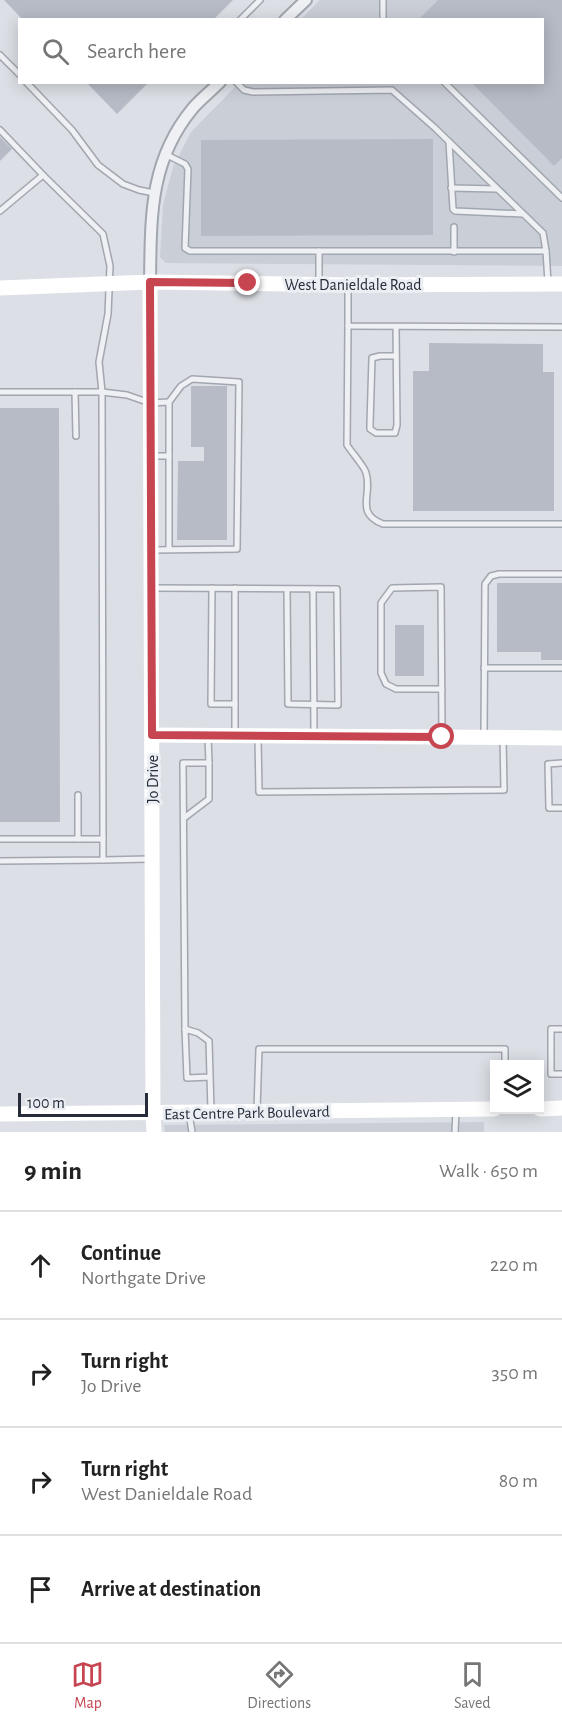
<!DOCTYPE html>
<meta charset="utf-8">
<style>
:root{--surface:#fff;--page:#f6f6f6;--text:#222;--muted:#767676;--line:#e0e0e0;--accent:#c64550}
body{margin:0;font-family:"Alegreya Sans",sans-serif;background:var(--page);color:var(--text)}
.controls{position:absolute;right:18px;bottom:18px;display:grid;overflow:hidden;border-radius:0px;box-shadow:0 3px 15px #0003}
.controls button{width:54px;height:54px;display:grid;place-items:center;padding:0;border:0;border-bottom:2px solid var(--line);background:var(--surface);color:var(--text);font:30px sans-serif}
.scale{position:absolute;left:18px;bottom:15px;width:130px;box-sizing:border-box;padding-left:6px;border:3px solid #262c3a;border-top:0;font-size:16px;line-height:21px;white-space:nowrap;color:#262c3a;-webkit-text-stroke:4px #ebeef3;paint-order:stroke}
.stop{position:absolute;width:18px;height:18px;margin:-14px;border:4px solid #c64550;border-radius:50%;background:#fff}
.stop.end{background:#c64550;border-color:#fff;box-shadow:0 2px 6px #0008}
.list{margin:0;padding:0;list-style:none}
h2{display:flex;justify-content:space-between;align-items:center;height:78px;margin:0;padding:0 24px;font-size:26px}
h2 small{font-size:20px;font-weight:400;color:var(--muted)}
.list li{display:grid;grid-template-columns:39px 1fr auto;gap:18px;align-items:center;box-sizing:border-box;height:108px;padding:0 24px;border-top:2px solid var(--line)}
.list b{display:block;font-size:22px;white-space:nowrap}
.list p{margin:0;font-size:20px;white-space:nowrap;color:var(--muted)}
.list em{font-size:20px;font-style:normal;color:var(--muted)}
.icon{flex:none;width:33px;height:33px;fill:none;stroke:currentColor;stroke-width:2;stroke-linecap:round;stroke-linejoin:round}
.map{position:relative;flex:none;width:562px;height:1132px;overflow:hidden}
.search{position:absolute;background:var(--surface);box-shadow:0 3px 15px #0003;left:18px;right:18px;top:18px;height:66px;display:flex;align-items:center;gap:15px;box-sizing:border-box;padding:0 21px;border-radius:0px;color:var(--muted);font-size:22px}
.sheet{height:510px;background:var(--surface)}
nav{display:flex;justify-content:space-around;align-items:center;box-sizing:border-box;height:84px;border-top:2px solid var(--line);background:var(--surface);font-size:16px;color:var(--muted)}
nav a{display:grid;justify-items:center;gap:3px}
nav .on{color:var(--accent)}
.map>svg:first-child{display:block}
</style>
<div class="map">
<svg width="562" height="1132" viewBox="0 0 562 1132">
<rect width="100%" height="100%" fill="#dcdfe5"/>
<g fill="#caced6">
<path d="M320,0H562V266L166,263L160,257L163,205L173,167L191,132L239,83L542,82V20L301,19Z"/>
<path d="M484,1122V1132H165L164,1125Z"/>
</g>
<g fill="#b6bbc5">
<path d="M4,0H233L213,20H23Z"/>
<path d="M438,0H562V158L554,166L471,82H543V20H418Z"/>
<path d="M86,82H149L117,114Z"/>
<path d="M0,137L12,149L0,161Z"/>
<path d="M433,139V235L201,236V140Z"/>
<path d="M429,343L543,344V372H554V511H413V371H429Z"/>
<path d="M191,386H227V540H177L178,461H204V447H191Z"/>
<path d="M0,408H59L60,822H0Z"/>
<path d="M497,583H562V660H541V652H497Z"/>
<rect x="395" y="625" width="29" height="51"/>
</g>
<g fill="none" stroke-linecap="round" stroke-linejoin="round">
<defs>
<g id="lane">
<path d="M383,0V20"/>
<path d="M240,20L260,0"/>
<path d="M0,55L20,75"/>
<path d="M26,82L72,130L98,165L123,184L139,190L154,193"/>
<path d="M444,82L562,198"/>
<path d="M0,130L43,175"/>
<path d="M449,142L453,209L455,211L523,214"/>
<path d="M167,155L185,164L188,169L185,248L190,251H546L543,233L435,128L392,90L253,92L244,90L236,82"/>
<path d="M451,188L497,189"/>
<path d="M0,211L43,175L103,234L110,266L108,314L99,362L102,392L103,839H0"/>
<path d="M454,227V252"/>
<path d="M319,251V283"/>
<path d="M546,251L548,282"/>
<path d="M348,286V326L562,327"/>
<path d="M348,326L347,445C352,453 365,467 366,473C373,494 354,513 383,524H562"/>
<path d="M396,327L397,425L395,433H376L370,429V424L372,358L380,356H396"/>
<path d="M0,392H102L127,395L150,403L169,402"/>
<path d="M75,392L76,436"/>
<path d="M152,456H169"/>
<path d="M152,550L237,549L239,382L192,379L181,386L169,402V549"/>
<path d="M152,588L337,589L338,705L288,704L287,589"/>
<path d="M212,588L211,704H235"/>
<path d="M313,589L314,734"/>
<path d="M484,668H562"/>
<path d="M442,689H396L386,684L381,673V603L392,588L441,587L442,735"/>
<path d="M235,733V588"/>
<path d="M484,735L485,584L491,576L499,574H562"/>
<path d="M208,737L209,763"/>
<path d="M258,737L259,792L504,790L503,738"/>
<path d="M562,763L548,764L549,808H562"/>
<path d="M184,818L209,799V763H183L185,1029"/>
<path d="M78,839V795"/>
<path d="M103,860L149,859"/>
<path d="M0,861L103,860V839"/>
<path d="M562,1029H551V1074H562"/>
<path d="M210,1077L187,1078L185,1029L198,1033L209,1041L211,1111"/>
<path d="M257,1110L259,1049H505V1064"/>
<path d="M189,1113L192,1132"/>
<path d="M455,1132L456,1111"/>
</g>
<g id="street">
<path d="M285,20L306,0"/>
<path d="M150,282C151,217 149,161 193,108C201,99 211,91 220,82"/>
</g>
</defs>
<use href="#lane" stroke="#a2a6ae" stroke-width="8"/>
<use href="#street" stroke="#a2a6ae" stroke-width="14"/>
<use href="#lane" stroke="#eef0f4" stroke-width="5"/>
<use href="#street" stroke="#eef0f4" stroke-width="10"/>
<g stroke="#fff" stroke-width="15">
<path d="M150,282L153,1113L154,1132"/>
<path d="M0,288L150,282L348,285L562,284"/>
<path d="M152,735L562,738"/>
<path d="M540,1109L562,1108"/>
<path d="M0,1114L494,1109"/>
</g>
</g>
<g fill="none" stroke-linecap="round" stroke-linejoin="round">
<path stroke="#c64550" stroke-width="8" d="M248,283L150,282L152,735L442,737"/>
</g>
<g text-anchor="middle" stroke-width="6" stroke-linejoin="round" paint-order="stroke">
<g font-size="16" fill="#262c3a" stroke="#ebeef3">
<text x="353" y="290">West Danieldale Road</text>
<text transform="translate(152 779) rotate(-90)" y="6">Jo Drive</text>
<text transform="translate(247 1112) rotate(-1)" y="6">East Centre Park Boulevard</text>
</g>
</g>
</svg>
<div class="controls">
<button><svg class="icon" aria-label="layers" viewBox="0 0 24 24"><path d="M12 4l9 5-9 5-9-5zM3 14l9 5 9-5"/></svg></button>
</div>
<div class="scale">100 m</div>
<div class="stop" style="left:442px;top:737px"></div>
<div class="stop end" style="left:248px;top:283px"></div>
<div class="search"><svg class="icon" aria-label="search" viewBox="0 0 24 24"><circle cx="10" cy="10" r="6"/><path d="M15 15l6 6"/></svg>Search here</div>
</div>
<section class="sheet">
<h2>9 min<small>Walk · 650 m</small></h2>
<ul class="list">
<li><svg class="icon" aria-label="ahead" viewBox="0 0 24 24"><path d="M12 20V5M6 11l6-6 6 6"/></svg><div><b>Continue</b><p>Northgate Drive</p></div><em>220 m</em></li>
<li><svg class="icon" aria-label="right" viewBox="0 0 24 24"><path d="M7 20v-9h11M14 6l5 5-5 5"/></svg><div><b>Turn right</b><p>Jo Drive</p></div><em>350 m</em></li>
<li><svg class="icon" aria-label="right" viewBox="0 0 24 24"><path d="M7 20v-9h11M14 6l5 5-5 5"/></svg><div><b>Turn right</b><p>West Danieldale Road</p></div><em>80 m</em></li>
<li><svg class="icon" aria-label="arrive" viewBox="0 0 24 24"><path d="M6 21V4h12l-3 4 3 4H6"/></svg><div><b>Arrive at destination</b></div></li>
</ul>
</section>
<nav>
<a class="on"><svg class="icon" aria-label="map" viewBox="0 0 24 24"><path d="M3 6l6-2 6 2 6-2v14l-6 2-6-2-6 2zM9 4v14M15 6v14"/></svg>Map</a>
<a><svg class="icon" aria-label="directions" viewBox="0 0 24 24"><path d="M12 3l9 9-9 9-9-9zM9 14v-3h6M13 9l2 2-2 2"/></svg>Directions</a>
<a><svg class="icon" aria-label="saved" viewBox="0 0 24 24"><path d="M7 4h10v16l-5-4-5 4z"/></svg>Saved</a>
</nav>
